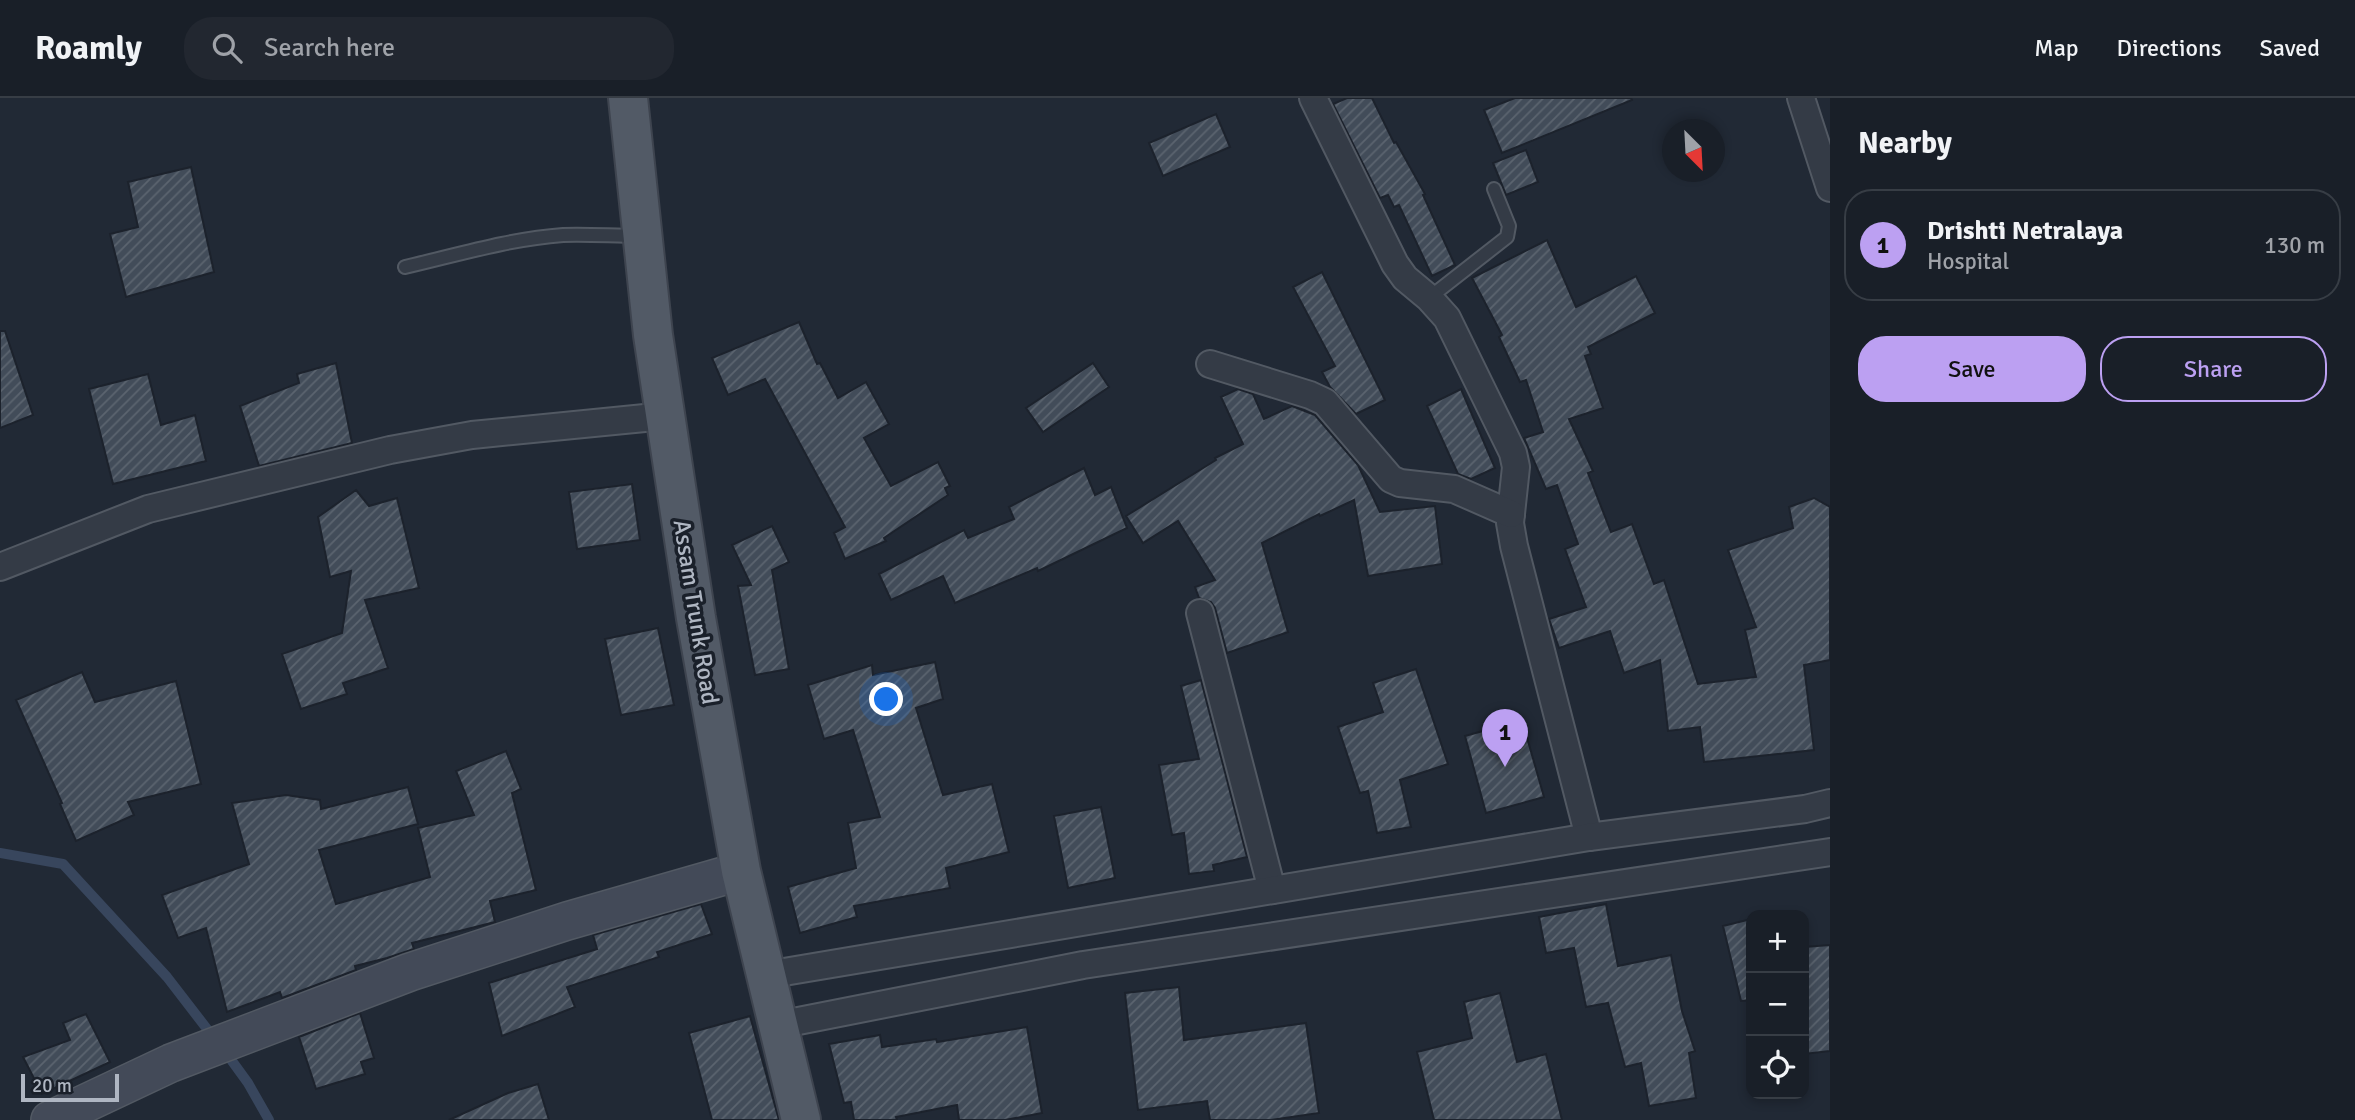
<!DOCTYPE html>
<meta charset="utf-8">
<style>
:root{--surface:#191f28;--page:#222730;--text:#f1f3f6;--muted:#9fa2a8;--line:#373d45;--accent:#bca0f2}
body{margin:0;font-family:Signika,sans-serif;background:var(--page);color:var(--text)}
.controls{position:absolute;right:21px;bottom:21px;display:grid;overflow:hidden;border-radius:14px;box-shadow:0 4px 10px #0003}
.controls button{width:63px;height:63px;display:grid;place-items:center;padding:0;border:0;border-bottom:2px solid var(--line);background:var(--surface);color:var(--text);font:35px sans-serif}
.compass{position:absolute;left:1662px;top:21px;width:63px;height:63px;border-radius:50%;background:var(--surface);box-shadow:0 4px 10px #0003;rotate:156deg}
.scale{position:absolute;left:21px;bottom:18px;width:98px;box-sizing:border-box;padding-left:7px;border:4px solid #afb6c2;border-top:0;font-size:19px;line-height:24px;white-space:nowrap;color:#afb6c2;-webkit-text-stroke:5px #1a202a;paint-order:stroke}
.you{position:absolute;left:887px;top:602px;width:24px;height:24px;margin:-18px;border:5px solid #fff;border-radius:50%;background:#1a73e8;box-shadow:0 0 0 10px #1a73e833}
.badge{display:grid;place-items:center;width:46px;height:46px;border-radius:50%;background:var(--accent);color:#111;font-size:23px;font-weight:700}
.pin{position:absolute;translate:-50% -58px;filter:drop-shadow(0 2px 4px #0008)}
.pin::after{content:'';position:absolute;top:37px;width:24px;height:21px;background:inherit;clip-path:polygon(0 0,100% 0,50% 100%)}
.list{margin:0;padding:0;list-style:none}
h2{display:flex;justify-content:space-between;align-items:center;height:91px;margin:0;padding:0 28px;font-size:30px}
h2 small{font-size:23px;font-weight:400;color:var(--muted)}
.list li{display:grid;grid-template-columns:46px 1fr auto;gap:21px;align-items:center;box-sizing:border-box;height:112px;margin:0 14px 14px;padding:0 14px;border:2px solid var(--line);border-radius:28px}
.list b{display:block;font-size:26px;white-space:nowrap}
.list p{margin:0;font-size:23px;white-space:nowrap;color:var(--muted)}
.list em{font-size:23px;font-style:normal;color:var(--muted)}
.actions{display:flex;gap:14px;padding:21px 28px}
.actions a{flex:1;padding:16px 0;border:2px solid var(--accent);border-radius:28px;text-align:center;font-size:24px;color:var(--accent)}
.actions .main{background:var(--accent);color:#111}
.icon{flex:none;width:38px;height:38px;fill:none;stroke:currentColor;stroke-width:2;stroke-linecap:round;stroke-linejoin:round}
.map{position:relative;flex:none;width:1830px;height:1022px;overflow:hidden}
header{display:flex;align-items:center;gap:42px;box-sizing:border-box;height:98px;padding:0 35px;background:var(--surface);border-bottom:2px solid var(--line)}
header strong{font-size:33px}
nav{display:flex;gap:38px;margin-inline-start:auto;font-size:24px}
.search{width:490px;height:63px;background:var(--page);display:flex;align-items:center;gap:18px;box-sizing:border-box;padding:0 24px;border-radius:28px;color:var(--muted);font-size:26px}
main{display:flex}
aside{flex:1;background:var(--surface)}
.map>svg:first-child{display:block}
</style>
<header>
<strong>Roamly</strong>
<div class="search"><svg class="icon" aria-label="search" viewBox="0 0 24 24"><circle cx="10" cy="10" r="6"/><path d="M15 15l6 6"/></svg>Search here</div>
<nav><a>Map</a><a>Directions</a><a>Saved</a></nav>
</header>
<main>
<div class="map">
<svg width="1830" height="1022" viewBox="0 0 1830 1022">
<defs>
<pattern id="building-hatch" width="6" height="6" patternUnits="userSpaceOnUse" patternTransform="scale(1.75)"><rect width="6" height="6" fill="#424c59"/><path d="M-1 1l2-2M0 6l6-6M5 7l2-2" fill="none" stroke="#5b646f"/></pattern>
</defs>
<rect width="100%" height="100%" fill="#212935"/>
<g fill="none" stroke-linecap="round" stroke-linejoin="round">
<g stroke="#38465d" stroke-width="10">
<path d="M0,755L63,766L167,879L214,940"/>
<path d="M224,952L248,985L269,1022"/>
</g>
</g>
<g fill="url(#building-hatch)" stroke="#1c222c" stroke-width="2">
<path d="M1347,0H1372L1394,45L1396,44L1425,96L1423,97L1455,167L1432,178L1399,107L1394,109L1388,97L1380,100L1333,6Z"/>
<path d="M1515,0H1631L1632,2L1502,55L1484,12Z"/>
<path d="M1216,16L1230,49L1163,78L1149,45Z"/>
<path d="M1526,52L1538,84L1506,97L1493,65Z"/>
<path d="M191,69L214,174L126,199L110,136L138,129L128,84Z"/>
<path d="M1547,142L1576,209L1636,178L1655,215L1588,249L1591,256L1585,258L1603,310L1569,321L1593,373L1588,375L1611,434L1632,426L1654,486L1664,482L1698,586L1756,579L1745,532L1756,529L1728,452L1793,430L1789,409L1814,400L1830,409V562L1804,567L1814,652L1704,664L1700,629L1668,633L1660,562L1624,575L1610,533L1559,550L1549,521L1586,509L1565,451L1578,446L1557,387L1546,391L1524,340L1543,334L1526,282L1520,284L1499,239L1502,237L1472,180Z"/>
<path d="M1322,174L1385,302L1356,316L1330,289L1322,274L1335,268L1293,189Z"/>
<path d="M799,224L817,266L820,265L838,300L866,284L889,326L864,340L891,388L938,364L950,388L945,390L948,397L884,440L886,443L845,461L834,435L845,429L765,281L728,297L712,260Z"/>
<path d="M0,233H5L33,317L0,330Z"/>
<path d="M336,265L352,345L259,368L240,308L299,285L297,276Z"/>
<path d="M1093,265L1109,289L1043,334L1026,310Z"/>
<path d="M148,276L161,327L195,317L206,363L113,386L89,291Z"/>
<path d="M1238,291L1253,296L1264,321L1292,308L1315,317L1358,367L1380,414L1435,408L1442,466L1368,478L1354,402L1320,418L1319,416L1262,445L1288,534L1227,555L1215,510L1211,504L1199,500L1195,489L1215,482L1178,423L1143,445L1126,418L1216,362L1215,360L1243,346L1221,299Z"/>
<path d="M1461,291L1495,370L1471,381L1458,376L1427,308Z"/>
<path d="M1084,370L1095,397L1111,389L1127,430L1038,473L1037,470L955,505L943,478L891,502L879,476L964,432L968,440L1014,421L1009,409Z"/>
<path d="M632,386L640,442L577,451L569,394Z"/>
<path d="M356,392L369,408L397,400L419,490L365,502L388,570L343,585L347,596L301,611L282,556L342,535L351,473L330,479L318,419Z"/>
<path d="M772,428L789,464L772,472L789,571L755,577L738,488L751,487L732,447Z"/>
<path d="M658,530L674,607L621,617L605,541Z"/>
<path d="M935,564L943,601L916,610L943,697L992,686L1009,754L946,770L950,790L854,808L857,819L800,835L788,789L856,770L848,725L880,719L853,632L824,641L808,587L872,567L873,577Z"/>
<path d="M1416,571L1448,666L1400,682L1411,729L1377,735L1368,693L1360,695L1338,629L1383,614L1373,585Z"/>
<path d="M82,574L95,604L176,583L201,686L128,704L134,717L76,743L60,706L62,705L16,602Z"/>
<path d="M1201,582L1247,759L1213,767L1214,773L1189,776L1184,735L1172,737L1159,667L1199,661L1181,588Z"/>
<path d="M1522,622L1544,699L1486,715L1465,638Z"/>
<path d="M506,653L521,691L512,695L536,792L490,803L495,824L412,845L414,851L387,860L355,868L356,872L282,900L280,894L227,914L206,830L178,840L162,797L249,766L232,705L286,697L320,702L321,711L408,689L418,726L319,752L336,806L430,779L418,730L474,717L456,673Z"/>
<path d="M1101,709L1115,780L1068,790L1054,718Z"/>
<path d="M701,806L712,836L657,854L659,859L567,889L575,909L502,938L489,885L597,851L593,837Z"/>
<path d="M1606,806L1618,868L1671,857L1682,913L1695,953L1689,955L1696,1000L1649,1008L1641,965L1625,969L1608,905L1586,909L1574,850L1546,855L1539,819Z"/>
<path d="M1751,821V902L1741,903L1723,828Z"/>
<path d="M1830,847V953L1804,956V849Z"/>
<path d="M1179,889L1184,942L1306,925L1319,1015L1271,1022H1210L1207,1003L1138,1012L1125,895Z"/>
<path d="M1500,895L1517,964L1546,956L1562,1022H1434L1417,954L1472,940L1464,904Z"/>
<path d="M360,915L374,960L361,964L365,976L316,991L299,939Z"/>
<path d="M86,916L110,964L42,996L23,959L70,942L63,925Z"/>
<path d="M750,918L779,1022H712L689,935Z"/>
<path d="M1027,929L1042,1015L1005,1022H959L957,1007L896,1019L897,1022H854L851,1004L844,1005L829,946L880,937L882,949L936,941L937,944Z"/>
<path d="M538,986L549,1022H449L508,995Z"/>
</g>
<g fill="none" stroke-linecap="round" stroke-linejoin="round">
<defs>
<g id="lane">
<path d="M405,169C457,157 509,141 563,137C588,136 613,138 638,138"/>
<path d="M1429,200L1507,139L1509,128L1494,91"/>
</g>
<g id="street">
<path d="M1313,0L1395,166L1405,180L1429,200L1447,220L1513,355L1516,369L1510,425L1514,448L1589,739"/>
<path d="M1801,0L1830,90"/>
<path d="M1210,266L1310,297L1325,304L1391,381L1400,385L1454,391L1511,416"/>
<path d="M0,469L148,411L390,352L472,337L665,318"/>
<path d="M1200,515L1272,792"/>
<path d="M766,877L1589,739L1805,711L1830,705"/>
<path d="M778,927L1083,867L1830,754"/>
</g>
<path id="secondary" d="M50,1022L171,965L410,874L567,823L741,773"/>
<path id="primary" d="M628,0L653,237L696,520L741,773L801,1022"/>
</defs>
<use href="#lane" stroke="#525963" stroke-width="16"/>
<use href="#street" stroke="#525963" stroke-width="30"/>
<use href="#secondary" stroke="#525963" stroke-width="40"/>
<use href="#primary" stroke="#3e444f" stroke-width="42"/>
<use href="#lane" stroke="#343b46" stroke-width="12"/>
<use href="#street" stroke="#343b46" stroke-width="26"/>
<use href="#secondary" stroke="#434a58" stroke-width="37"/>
<use href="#primary" stroke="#525a66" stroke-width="38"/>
</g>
<g text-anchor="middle" stroke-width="7" stroke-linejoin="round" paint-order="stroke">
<g font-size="24" fill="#afb6c2" stroke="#1a202a">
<text transform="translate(696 514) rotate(81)" y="8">Assam Trunk Road</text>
</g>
</g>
</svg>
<div class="controls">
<button>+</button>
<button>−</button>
<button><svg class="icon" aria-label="locate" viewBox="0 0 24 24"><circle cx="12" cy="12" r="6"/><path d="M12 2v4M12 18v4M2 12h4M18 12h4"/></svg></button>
</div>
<svg class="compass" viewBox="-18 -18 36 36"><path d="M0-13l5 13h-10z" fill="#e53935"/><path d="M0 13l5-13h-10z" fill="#9fa2a8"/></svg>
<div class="scale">20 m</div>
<div class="you"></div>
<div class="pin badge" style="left:1505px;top:669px">1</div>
</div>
<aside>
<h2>Nearby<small></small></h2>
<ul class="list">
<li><span class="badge">1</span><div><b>Drishti Netralaya</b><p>Hospital</p></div><em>130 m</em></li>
</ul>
<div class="actions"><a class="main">Save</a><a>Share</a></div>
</aside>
</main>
